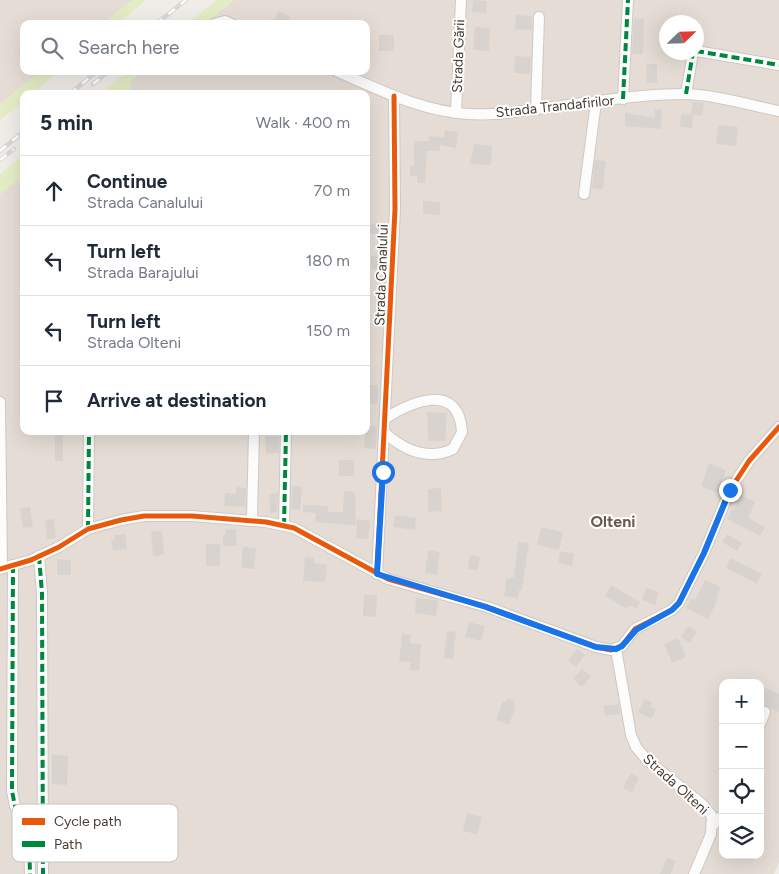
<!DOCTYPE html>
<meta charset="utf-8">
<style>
:root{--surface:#fff;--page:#f6f6f7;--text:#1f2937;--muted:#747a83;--line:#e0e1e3}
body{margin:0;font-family:Figtree,sans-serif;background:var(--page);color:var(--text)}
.controls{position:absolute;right:15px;bottom:15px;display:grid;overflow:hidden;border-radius:10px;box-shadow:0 5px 20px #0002}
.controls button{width:45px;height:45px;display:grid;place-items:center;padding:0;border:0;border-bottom:1px solid var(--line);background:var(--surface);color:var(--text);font:25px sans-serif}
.compass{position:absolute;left:659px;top:15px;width:45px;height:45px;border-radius:50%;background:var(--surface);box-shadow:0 5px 20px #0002;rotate:67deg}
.stop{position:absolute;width:15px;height:15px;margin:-11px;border:4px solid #1a73e8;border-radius:50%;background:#fff}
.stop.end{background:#1a73e8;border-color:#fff;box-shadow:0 1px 5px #0008}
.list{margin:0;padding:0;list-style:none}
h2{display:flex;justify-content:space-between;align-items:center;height:65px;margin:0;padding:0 20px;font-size:21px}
h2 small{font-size:16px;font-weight:400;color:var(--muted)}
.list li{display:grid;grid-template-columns:32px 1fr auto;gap:15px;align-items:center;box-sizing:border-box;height:70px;padding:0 20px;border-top:1px solid var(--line)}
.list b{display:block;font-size:19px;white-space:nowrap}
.list p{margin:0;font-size:16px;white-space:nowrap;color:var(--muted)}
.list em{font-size:16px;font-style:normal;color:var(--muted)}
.icon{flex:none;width:28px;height:28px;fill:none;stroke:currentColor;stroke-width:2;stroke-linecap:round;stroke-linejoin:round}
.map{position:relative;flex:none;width:779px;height:874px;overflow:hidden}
.search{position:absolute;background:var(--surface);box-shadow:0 5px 20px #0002;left:20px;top:20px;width:350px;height:55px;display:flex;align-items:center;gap:12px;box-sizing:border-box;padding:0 18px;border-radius:10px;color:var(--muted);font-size:19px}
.panel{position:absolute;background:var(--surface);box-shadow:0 5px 20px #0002;left:20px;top:90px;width:350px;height:345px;border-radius:10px}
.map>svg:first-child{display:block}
</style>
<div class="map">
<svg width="779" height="874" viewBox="0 0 779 874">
<rect width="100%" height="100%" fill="#f0ece8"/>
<g fill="#e5ddd5" fill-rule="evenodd">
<path d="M0,0H133L102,24H24V71H41L0,104Z"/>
<path d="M234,0H779V862L774,874H0V184L24,165V431H366V94H114L143,71H366V24H204ZM666,22H696V52H666ZM723,683H760V855H723Z"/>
</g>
<g fill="#e3edc5">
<path d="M133,0H146L117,24H102Z"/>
<path d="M217,0H234L204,24H187Z"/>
<path d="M41,71H59L32,94H24V101L0,120V104Z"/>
<path d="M128,71H143L131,81L129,94H100Z"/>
<path d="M24,155V176L0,194V174Z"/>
</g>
<g fill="#d8d3cf">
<path d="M473,0L487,1L486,13L472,12Z"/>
<path d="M278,11L290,17L287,24H273Z"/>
<path d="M516,15L532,16V30L515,29Z"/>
<path d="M634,18L644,19L643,54H632Z"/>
<path d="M475,27L490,28L489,51L473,50Z"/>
<rect x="379" y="35" width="15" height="16"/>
<path d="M515,56L531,57L530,74L514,73Z"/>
<path d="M646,64H657V83H647Z"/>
<path d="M693,102L704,103L702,116L691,114Z"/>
<path d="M655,109L662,110L661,129L625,126V113L655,118Z"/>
<path d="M681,114L693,115L692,128L680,127Z"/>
<path d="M718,125L738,127L736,146L716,144Z"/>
<path d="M445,130L458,132L456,148L440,145V151H427L425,183H417V176H410V166H414V141H429V136L444,137Z"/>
<path d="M474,144L492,146L491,165L470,164Z"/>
<path d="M595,160L606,161L603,189L592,188Z"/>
<path d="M423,201L440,202V215L423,214Z"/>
<path d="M367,224L387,225V234L367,233Z"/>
<path d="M371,256L386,257L385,269H371Z"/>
<path d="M366,385H378V404H370V401H366Z"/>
<path d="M427,412L447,413L445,441H428Z"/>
<path d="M366,426H377L376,449L364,448Z"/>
<rect x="55" y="432" width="8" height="29"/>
<path d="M265,436H279V453L266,454Z"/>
<rect x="339" y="460" width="15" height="16"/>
<path d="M709,463L726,470L718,493L701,486Z"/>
<path d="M292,486L302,487L300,510L291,509Z"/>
<path d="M236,487L246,488L245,507L224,506L225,493L236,494Z"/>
<path d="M441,488L442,511L428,512V489Z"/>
<path d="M344,491L355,492L356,525L315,522L316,513L303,512V505H316L328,506V512H343Z"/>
<path d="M278,493L277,512L270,513L269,494Z"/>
<path d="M741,495L755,502L748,518L765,527L760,536L727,519L732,509L734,510Z"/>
<path d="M30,507L33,527L23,528L20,508Z"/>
<path d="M395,515L416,518L415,530L393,527Z"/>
<path d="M54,519L56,538L47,539L45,520Z"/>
<path d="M357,519L370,521L368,539L356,538Z"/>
<path d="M541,527L563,532L559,550L537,545Z"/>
<path d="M236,529L237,546H223V535H226L225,530Z"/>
<path d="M162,531L164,555L153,556L151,532Z"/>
<path d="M125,534L127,549L113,551L111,541L115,540L114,535Z"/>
<path d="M727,534L742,543L737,551L722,542Z"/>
<path d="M518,542L529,543L522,590H519L518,598L504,596L506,579L514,577Z"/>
<rect x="206" y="544" width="14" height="22"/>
<path d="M243,547L256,548L254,569L241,568Z"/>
<path d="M428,550L440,552L437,575L425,573Z"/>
<path d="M560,551L574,554L572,566L558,563Z"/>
<path d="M470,555L480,557L478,570L468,569Z"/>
<path d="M305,557L314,558V563L327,565L325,582L303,581Z"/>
<path d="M730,558L762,574L757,584L726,568Z"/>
<path d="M57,559L71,560V575H57Z"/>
<path d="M705,580L721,587L716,598L718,599L708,619L686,608L691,598L695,600Z"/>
<path d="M611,585L640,602L636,609L630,605L625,608L605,596Z"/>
<path d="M646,588L659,592L655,605L642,600Z"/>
<path d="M364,595H377L376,617L363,616Z"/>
<path d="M416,598L438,600L436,616L415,613Z"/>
<path d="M469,622L485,626L481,641L465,637Z"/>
<path d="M688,626L697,632L690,643L681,637Z"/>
<path d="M447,631L456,632L453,659L444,658Z"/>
<path d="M402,634L411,635L410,643L421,644L419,671L410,670L411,662L399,661Z"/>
<path d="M678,638L686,657L672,663L664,644Z"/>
<path d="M577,649L585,655L576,667L568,661Z"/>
<path d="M582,669L591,676L582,687L573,679Z"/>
<path d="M760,685L779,694V712L764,705L766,701L760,699Z"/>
<path d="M508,698L515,701L513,705H516L509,725L496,720L503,701L506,702Z"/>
<path d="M645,699L652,703L650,707L656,710L651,719L638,712Z"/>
<path d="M619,704L620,714L605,716L603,706Z"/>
<path d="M52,755L68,756L67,785L52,784Z"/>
<path d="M631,773L639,778L632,792L623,788Z"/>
<path d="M467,813L482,817L477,834L463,831Z"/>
<path d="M667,858L676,861L671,874H660Z"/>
</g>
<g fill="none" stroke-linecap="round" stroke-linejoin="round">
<defs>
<g id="minor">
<path d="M214,24L225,21L232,24"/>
<path d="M696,51L779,65"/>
<path d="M336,71C378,89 423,112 469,114C494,116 520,111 545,108C592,102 639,94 685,94C716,95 749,105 779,111"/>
<path d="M686,94L693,52"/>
<path d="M623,99L628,0"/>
<path d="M536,109L539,17"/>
<path d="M456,113L461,0"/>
<path d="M584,194L596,102"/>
<path d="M0,402L2,568"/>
<path d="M385,433C404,450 428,461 453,449L462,432C459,382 413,401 386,418"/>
<path d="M252,520L254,431"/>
<path d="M284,526L286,431"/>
<path d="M88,529L89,431"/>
<path d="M39,556L42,593L43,874"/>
<path d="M13,565L12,791L15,806L29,837L30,874"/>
<path d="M0,569L31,560L59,547L88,529L121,520L144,516H192L266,522L294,528L388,579L487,607L596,647L611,650L622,646L635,629L672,610L679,603L704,553L730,490L749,461L779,427"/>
<path d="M377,574L395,209L394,96"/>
<path d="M616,649L631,735L636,747L647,760L702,804L712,816L711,834L694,874"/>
<path d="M760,724L765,712"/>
<path d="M713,825L723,815"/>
</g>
</defs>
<use href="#minor" stroke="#cdc8c4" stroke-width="12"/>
<use href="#minor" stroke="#fdfcfc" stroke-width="10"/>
<defs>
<g id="rail">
<path d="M156,24L186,0"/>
<path d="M93,84L109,71"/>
<path d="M70,94L97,71"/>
<path d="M0,151L24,131"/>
<path d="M0,160L14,149"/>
</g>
</defs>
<use href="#rail" stroke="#d9d8d8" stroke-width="4.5"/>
<use href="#rail" stroke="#fff" stroke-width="2.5" stroke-dasharray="8" stroke-linecap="butt"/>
<g stroke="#00873e" stroke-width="4" stroke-dasharray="8 4" stroke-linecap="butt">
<path d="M696,51L779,65"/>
<path d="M686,94L693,52"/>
<path d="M623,99L628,0"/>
<path d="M284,526L286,431"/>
<path d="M88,529L89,431"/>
<path d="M39,556L42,593L43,874"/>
<path d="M13,565L12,791L15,806L29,837L30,874"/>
</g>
<defs>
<g id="cycleway">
<path d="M0,569L31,560L59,547L88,529L121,520L144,516H192L266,522L294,528L388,579L487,607L596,647L611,650L622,646L635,629L672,610L679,603L704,553L730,490L749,461L779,427"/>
<path d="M377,574L395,209L394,96"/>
</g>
</defs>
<use href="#cycleway" stroke="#fff" stroke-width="8"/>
<use href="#cycleway" stroke="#e8590c" stroke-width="5"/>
</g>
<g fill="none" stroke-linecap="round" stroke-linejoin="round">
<path stroke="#1a73e8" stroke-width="6" d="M383,472L377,574L486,607L596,647L616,649L622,646L636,630L672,610L679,603L704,553L730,490"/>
</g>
<g text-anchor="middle" stroke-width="4" stroke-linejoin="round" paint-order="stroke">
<g font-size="14" fill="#473c33" stroke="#fff">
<text transform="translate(458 56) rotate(-88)" y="5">Strada Gării</text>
<text transform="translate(555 106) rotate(-6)" y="5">Strada Trandafirilor</text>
<text transform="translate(381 275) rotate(-88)" y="5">Strada Canalului</text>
<text transform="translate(676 784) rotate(42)" y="5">Strada Olteni</text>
</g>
<g font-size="16" font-weight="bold" fill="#6b5849" stroke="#fff">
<text x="613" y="527">Olteni</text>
</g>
</g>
<rect x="12" y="804" width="166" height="58" rx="8" fill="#fff" stroke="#c8c4c2" stroke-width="1"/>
<rect x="22" y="818" width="23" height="7" fill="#e8590c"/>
<rect x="22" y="841" width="23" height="6" fill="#00873e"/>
<g font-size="14" fill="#473c33">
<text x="54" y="826">Cycle path</text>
<text x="54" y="849">Path</text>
</g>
</svg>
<div class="controls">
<button>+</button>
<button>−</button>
<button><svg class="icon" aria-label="locate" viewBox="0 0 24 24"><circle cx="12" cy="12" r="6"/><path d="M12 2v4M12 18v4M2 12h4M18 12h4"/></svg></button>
<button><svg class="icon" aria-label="layers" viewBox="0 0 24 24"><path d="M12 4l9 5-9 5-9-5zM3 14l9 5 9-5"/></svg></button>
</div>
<svg class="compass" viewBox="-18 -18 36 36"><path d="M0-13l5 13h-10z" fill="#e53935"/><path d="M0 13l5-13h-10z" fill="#747a83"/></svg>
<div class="stop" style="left:383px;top:472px"></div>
<div class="stop end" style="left:730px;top:490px"></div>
<div class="search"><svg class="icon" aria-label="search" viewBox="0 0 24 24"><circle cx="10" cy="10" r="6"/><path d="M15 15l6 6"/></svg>Search here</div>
<section class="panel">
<h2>5 min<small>Walk · 400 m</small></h2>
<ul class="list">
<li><svg class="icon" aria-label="ahead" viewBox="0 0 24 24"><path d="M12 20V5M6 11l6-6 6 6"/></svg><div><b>Continue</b><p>Strada Canalului</p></div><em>70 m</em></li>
<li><svg class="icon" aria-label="left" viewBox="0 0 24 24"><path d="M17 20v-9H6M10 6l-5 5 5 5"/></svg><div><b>Turn left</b><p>Strada Barajului</p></div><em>180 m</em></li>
<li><svg class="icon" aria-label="left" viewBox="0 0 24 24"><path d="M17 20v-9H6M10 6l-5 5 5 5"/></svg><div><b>Turn left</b><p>Strada Olteni</p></div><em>150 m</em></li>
<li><svg class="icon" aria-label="arrive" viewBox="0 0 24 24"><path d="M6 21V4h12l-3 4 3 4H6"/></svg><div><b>Arrive at destination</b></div></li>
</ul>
</section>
</div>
